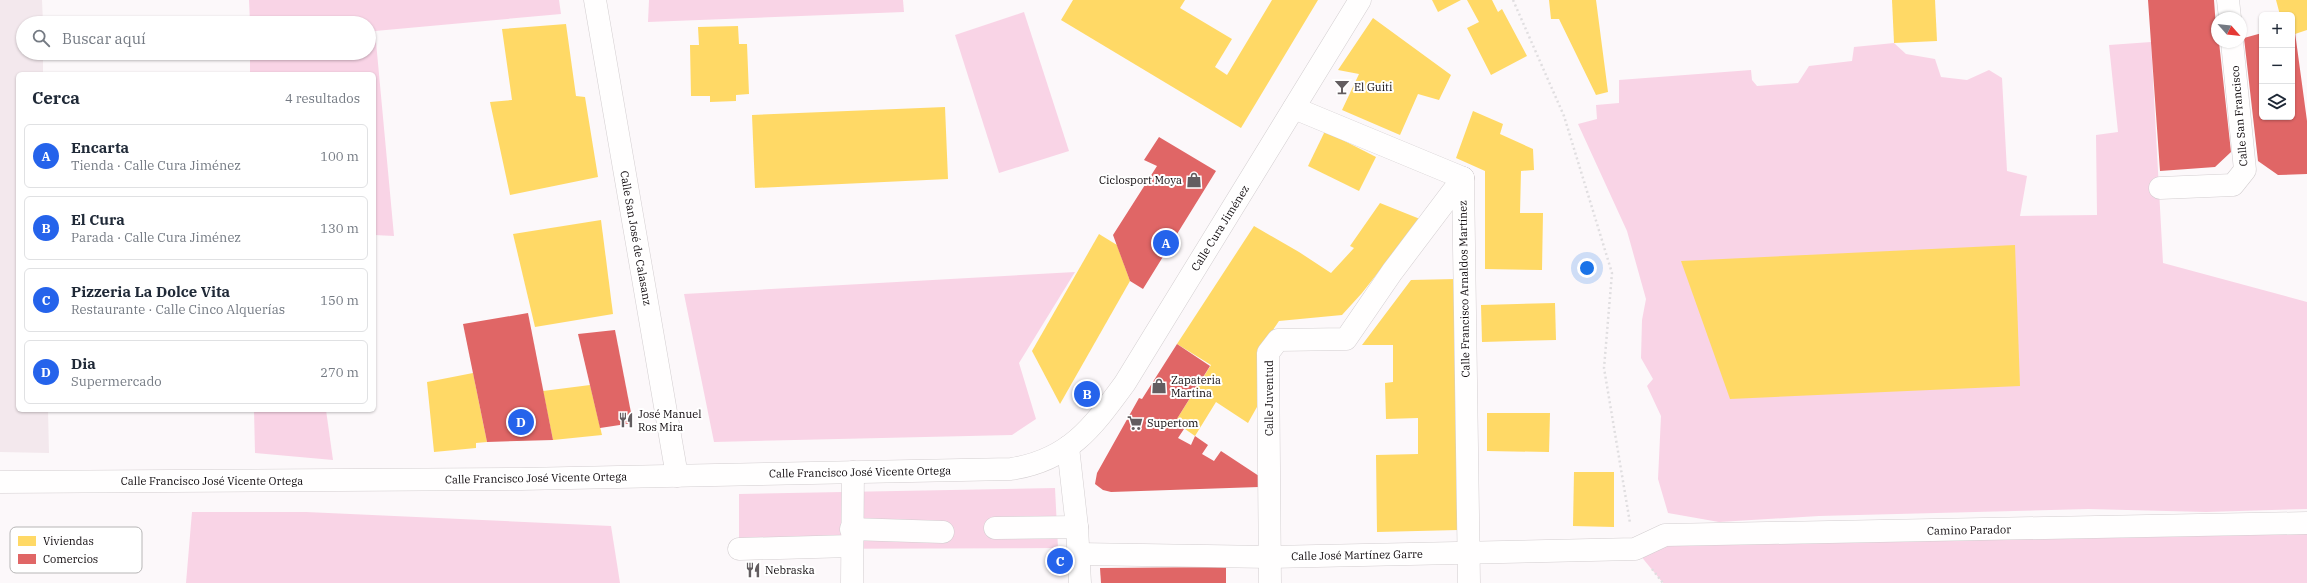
<!DOCTYPE html>
<html lang="es">
<meta charset="utf-8">
<style>
:root{--surface:#fff;--page:#f6f6f7;--text:#1f2937;--muted:#747a83;--line:#e0e1e3;--accent:#2563eb}
body{margin:0;font-family:"IBM Plex Serif",serif;background:var(--page);color:var(--text)}
.controls{position:absolute;right:12px;top:12px;display:grid;overflow:hidden;border-radius:6px;box-shadow:0 1px 3px #0004}
.controls button{width:36px;height:36px;display:grid;place-items:center;padding:0;border:0;border-bottom:1px solid var(--line);background:var(--surface);color:var(--text);font:20px sans-serif}
.compass{position:absolute;left:2211px;top:12px;width:36px;height:36px;border-radius:50%;background:var(--surface);box-shadow:0 1px 3px #0004;rotate:117deg}
.you{position:absolute;left:1587px;top:268px;width:14px;height:14px;margin:-10px;border:3px solid #fff;border-radius:50%;background:#1a73e8;box-shadow:0 0 0 6px #1a73e833}
.badge{display:grid;place-items:center;width:26px;height:26px;border-radius:50%;background:var(--accent);color:#fff;font-size:13px;font-weight:700}
.pin{position:absolute;translate:-50% -50%;border:2px solid #fff;box-shadow:0 1px 4px #0006}
.list{margin:0;padding:0;list-style:none}
h2{display:flex;justify-content:space-between;align-items:center;height:52px;margin:0;padding:0 16px;font-size:17px}
h2 small{font-size:13px;font-weight:400;color:var(--muted)}
.list li{display:grid;grid-template-columns:26px 1fr auto;gap:12px;align-items:center;box-sizing:border-box;height:64px;margin:0 8px 8px;padding:0 8px;border:1px solid var(--line);border-radius:6px}
.list b{display:block;font-size:15px;white-space:nowrap}
.list p{margin:0;font-size:13px;white-space:nowrap;color:var(--muted)}
.list em{font-size:13px;font-style:normal;color:var(--muted)}
.icon{flex:none;width:22px;height:22px;fill:none;stroke:currentColor;stroke-width:2;stroke-linecap:round;stroke-linejoin:round}
.map{position:relative;flex:none;width:2307px;height:583px;overflow:hidden}
.search{position:absolute;background:var(--surface);box-shadow:0 1px 3px #0004;left:16px;top:16px;width:360px;height:44px;display:flex;align-items:center;gap:10px;box-sizing:border-box;padding:0 14px;border-radius:22px;color:var(--muted);font-size:15px}
.panel{position:absolute;background:var(--surface);box-shadow:0 1px 3px #0004;left:16px;top:72px;width:360px;height:340px;border-radius:6px}
.map>svg:first-child{display:block}
</style>
<div class="map">
<svg width="2307" height="583" viewBox="0 0 2307 583">
<rect width="100%" height="100%" fill="#fcf8fa"/>
<path fill="#f3e8ed" d="M0,0H42L43,23H23V53H43V74H18V410H48L49,453L0,452Z"/>
<g fill="#f9d4e6">
<path d="M249,0H559L561,14L375,31L394,236L374,235V74H250V53H369V23H250Z"/>
<path d="M649,0H903L904,12L648,22Z"/>
<path d="M1024,12L1069,151L999,173L955,35Z"/>
<path d="M2151,42L2163,263L2307,302V509L2206,512L2088,509L1819,516L1719,522L1668,513L1658,479L1661,416L1647,386L1653,379L1641,358L1642,320L1646,299L1627,231L1578,124L1597,119L1596,105L1619,103V80L1751,70L1752,80L1757,86L1798,83L1809,66L1852,61L1854,47L1894,43L1906,54L1935,59L1941,77L1967,80L1989,70L2002,78L2007,171L2027,176L2020,216L2097,215L2096,135L2118,132L2109,45Z"/>
<path d="M1075,272L1019,363L1036,419L1012,435L714,442L684,294Z"/>
<path d="M254,410H326L333,460L255,453Z"/>
<path d="M1055,488L1058,548L739,549V494Z"/>
<path d="M192,512H306L611,526L620,583H186Z"/>
<path d="M2307,523V583H1663L1635,549L1665,535Z"/>
</g>
<g fill="#ffd966">
<path d="M1073,0H1185L1180,8L1232,39L1215,67L1227,75L1272,0H1318L1241,128L1061,20Z"/>
<path d="M1432,0H1461L1438,12Z"/>
<path d="M1467,0H1492L1498,12L1502,9L1527,56L1491,75L1467,28L1479,22Z"/>
<path d="M1549,0H1596L1608,92L1596,95L1559,19H1551Z"/>
<path d="M1892,0H1935L1937,41L1894,43Z"/>
<path d="M2276,0H2307V30L2295,34L2292,15H2280Z"/>
<path d="M1373,18L1451,75L1439,100L1418,94L1400,135L1342,110L1359,74L1338,70Z"/>
<path d="M566,24L576,96L585,97L598,177L510,195L490,102L512,100L502,29Z"/>
<path d="M738,26L739,44H747L749,94L736,95V101L710,102V96H691L690,45H699L698,27Z"/>
<path d="M945,107L948,179L755,188L752,115Z"/>
<path d="M1473,111L1503,124L1500,134L1533,149L1534,170L1521,171L1520,213H1543L1542,270L1485,269V171L1456,158Z"/>
<path d="M1325,131L1376,157L1359,191L1308,166Z"/>
<path d="M1380,203L1420,219L1362,293L1342,315L1279,321L1258,352L1262,398L1248,423L1216,402L1195,436L1175,422L1211,365L1177,344L1254,226L1299,252L1331,273L1354,248L1350,246Z"/>
<path d="M601,220L613,314L535,327L513,234Z"/>
<path d="M1099,234L1117,245L1130,281L1060,404L1032,351Z"/>
<path d="M2015,245L2020,386L1730,399L1681,261Z"/>
<path d="M1456,279L1458,530L1377,532L1376,455L1418,454V418L1386,419L1385,383L1393,382V345H1362L1411,280Z"/>
<path d="M1555,303L1556,340L1482,342L1481,305Z"/>
<path d="M473,373L487,442L476,443V448L434,452L427,382Z"/>
<path d="M590,385L602,435L553,440L543,391Z"/>
<path d="M1487,413H1550L1549,452L1487,451Z"/>
<path d="M1574,472H1614V527L1573,526Z"/>
</g>
<g fill="#e06666">
<path d="M2148,0H2214L2217,42H2219L2231,152L2215,167L2160,171Z"/>
<path d="M2292,25H2294L2307,121V174L2278,175L2258,161L2244,38L2262,33V117H2292Z"/>
<path d="M1159,137L1216,171L1143,289L1130,281L1113,235L1157,166L1144,160Z"/>
<path d="M528,313L553,440L487,442L463,324Z"/>
<path d="M615,330L633,423L600,428L578,334Z"/>
<path d="M1177,344L1210,366L1175,422L1184,429L1178,438L1191,445L1195,436L1208,445L1202,454L1214,461L1221,451L1262,478L1259,487L1111,492L1103,490L1095,484L1097,473L1139,398L1142,399Z"/>
<path d="M1226,567V583H1101L1100,568Z"/>
</g>
<g fill="none" stroke-linecap="round" stroke-linejoin="round">
<defs>
<g id="street">
<path d="M595,0L677,476"/>
<path d="M2228,0L2230,18"/>
<path d="M1294,108L1463,178"/>
<path d="M1463,178L1469,583"/>
<path d="M2160,188L2233,185L2245,170L2232,42"/>
<path d="M1068,447L1077,527L1080,583"/>
<path d="M995,528L1077,527"/>
<path d="M851,529L943,532"/>
<path d="M739,549L851,546"/>
<path d="M1079,554L1270,557L1635,549L1665,535L2307,523"/>
<path d="M852,583L853,472"/>
<path d="M1270,583L1268,353L1278,340L1346,339L1392,272L1463,178"/>
</g>
<path id="secondary" d="M0,482L521,479L1011,469C1069,460 1092,428 1125,383L1360,0"/>
</defs>
<use href="#street" stroke="#d3ced0" stroke-width="23"/>
<use href="#secondary" stroke="#d3ced0" stroke-width="23"/>
<g stroke="#e0dee0" stroke-width="2.5" stroke-dasharray="2 3" stroke-linecap="butt">
<path d="M1513,0L1564,116L1612,273L1604,368L1630,523"/>
<path d="M1652,569L1663,583"/>
</g>
<use href="#street" stroke="#fffefe" stroke-width="22"/>
<use href="#secondary" stroke="#fffefe" stroke-width="22"/>
</g>
<defs>
<symbol id="bar-bare" viewBox="-9 -9 18 18"><path d="M-6-5H6L.8 .8V4.5H3.5V6h-7V4.5H-.8V.8Z" fill="#635d60" stroke="#fff" stroke-width="2.5" paint-order="stroke"/></symbol>
<symbol id="shop-bare" viewBox="-9 -9 18 18"><path d="M-5-2.5h2.3a2.7 3.5 0 0 1 5.4 0H5L5.5 6h-11ZM-1.5-2.5h3a1.5 2.3 0 0 0-3 0Z" fill="#635d60" stroke="#fff" stroke-width="2.5" paint-order="stroke"/></symbol>
<symbol id="restaurant-bare" viewBox="-9 -9 18 18"><path d="M-5-6h1v4h1v-4h1v4h1v-4h1v5L-1.5 .5V6h-2V.5L-5-1ZM5-6V6H3V1.5H1.5Q1.5-4 5-6Z" fill="#635d60" stroke="#fff" stroke-width="2.5" paint-order="stroke"/></symbol>
<symbol id="supermarket-bare" viewBox="-9 -9 18 18"><path d="M-6-5.5h2.5l.6 2H6L4.5 2H-2.5L-4.4-4H-6ZM-1.5 3.2a1.3 1.3 0 1 0 .1 0ZM3 3.2a1.3 1.3 0 1 0 .1 0Z" fill="#635d60" stroke="#fff" stroke-width="2.5" paint-order="stroke"/></symbol>
</defs>
<g fill-rule="evenodd">
<use href="#bar-bare" x="1331" y="76" width="22" height="22"/>
<use href="#shop-bare" x="1183" y="169" width="22" height="22"/>
<use href="#shop-bare" x="1148" y="375" width="22" height="22"/>
<use href="#restaurant-bare" x="615" y="409" width="22" height="22"/>
<use href="#supermarket-bare" x="1124" y="412" width="22" height="22"/>
<use href="#restaurant-bare" x="742" y="559" width="22" height="22"/>
</g>
<g text-anchor="middle" stroke-width="4" stroke-linejoin="round" paint-order="stroke">
<g font-size="11" fill="#100a0d" stroke="#fff" text-anchor="start">
<text x="1354" y="91">El Guiti</text>
<text x="1182" y="184" text-anchor="end">Ciclosport Moya</text>
<text x="1171" y="384">Zapateria<tspan x="1171" dy="13">Martina</tspan></text>
<text x="638" y="418">José Manuel<tspan x="638" dy="13">Ros Mira</tspan></text>
<text x="1147" y="427">Supertom</text>
<text x="765" y="574">Nebraska</text>
</g>
<g font-size="11" fill="#100a0d" stroke="#fff">
<text transform="translate(2239 116) rotate(-95)" y="4">Calle San Francisco</text>
<text transform="translate(1220 228) rotate(-58)" y="4">Calle Cura Jiménez</text>
<text transform="translate(636 238) rotate(80)" y="4">Calle San José de Calasanz</text>
<text transform="translate(1464 289) rotate(-91)" y="4">Calle Francisco Arnaldos Martínez</text>
<text transform="translate(1269 398) rotate(-90)" y="4">Calle Juventud</text>
<text transform="translate(860 472) rotate(-1)" y="4">Calle Francisco José Vicente Ortega</text>
<text transform="translate(536 478) rotate(-1)" y="4">Calle Francisco José Vicente Ortega</text>
<text x="212" y="485">Calle Francisco José Vicente Ortega</text>
<text transform="translate(1969 530) rotate(-1)" y="4">Camino Parador</text>
<text transform="translate(1357 555) rotate(-1)" y="4">Calle José Martínez Garre</text>
</g>
</g>
<rect x="10" y="527" width="132" height="46" rx="6" fill="#fff" stroke="#b7b6b6" stroke-width="1"/>
<rect x="18" y="536" width="18" height="10" fill="#ffd966"/>
<rect x="18" y="554" width="18" height="10" fill="#e06666"/>
<g font-size="11" fill="#100a0d">
<text x="43" y="545">Viviendas</text>
<text x="43" y="563">Comercios</text>
</g>
</svg>
<div class="controls">
<button>+</button>
<button>−</button>
<button><svg class="icon" aria-label="layers" viewBox="0 0 24 24"><path d="M12 4l9 5-9 5-9-5zM3 14l9 5 9-5"/></svg></button>
</div>
<svg class="compass" viewBox="-18 -18 36 36"><path d="M0-13l5 13h-10z" fill="#e53935"/><path d="M0 13l5-13h-10z" fill="#747a83"/></svg>
<div class="you"></div>
<div class="pin badge" style="left:1166px;top:243px">A</div>
<div class="pin badge" style="left:1087px;top:394px">B</div>
<div class="pin badge" style="left:1060px;top:561px">C</div>
<div class="pin badge" style="left:521px;top:422px">D</div>
<div class="search"><svg class="icon" aria-label="search" viewBox="0 0 24 24"><circle cx="10" cy="10" r="6"/><path d="M15 15l6 6"/></svg>Buscar aquí</div>
<section class="panel">
<h2>Cerca<small>4 resultados</small></h2>
<ul class="list">
<li><span class="badge">A</span><div><b>Encarta</b><p>Tienda · Calle Cura Jiménez</p></div><em>100 m</em></li>
<li><span class="badge">B</span><div><b>El Cura</b><p>Parada · Calle Cura Jiménez</p></div><em>130 m</em></li>
<li><span class="badge">C</span><div><b>Pizzeria La Dolce Vita</b><p>Restaurante · Calle Cinco Alquerías</p></div><em>150 m</em></li>
<li><span class="badge">D</span><div><b>Dia</b><p>Supermercado</p></div><em>270 m</em></li>
</ul>
</section>
</div>
